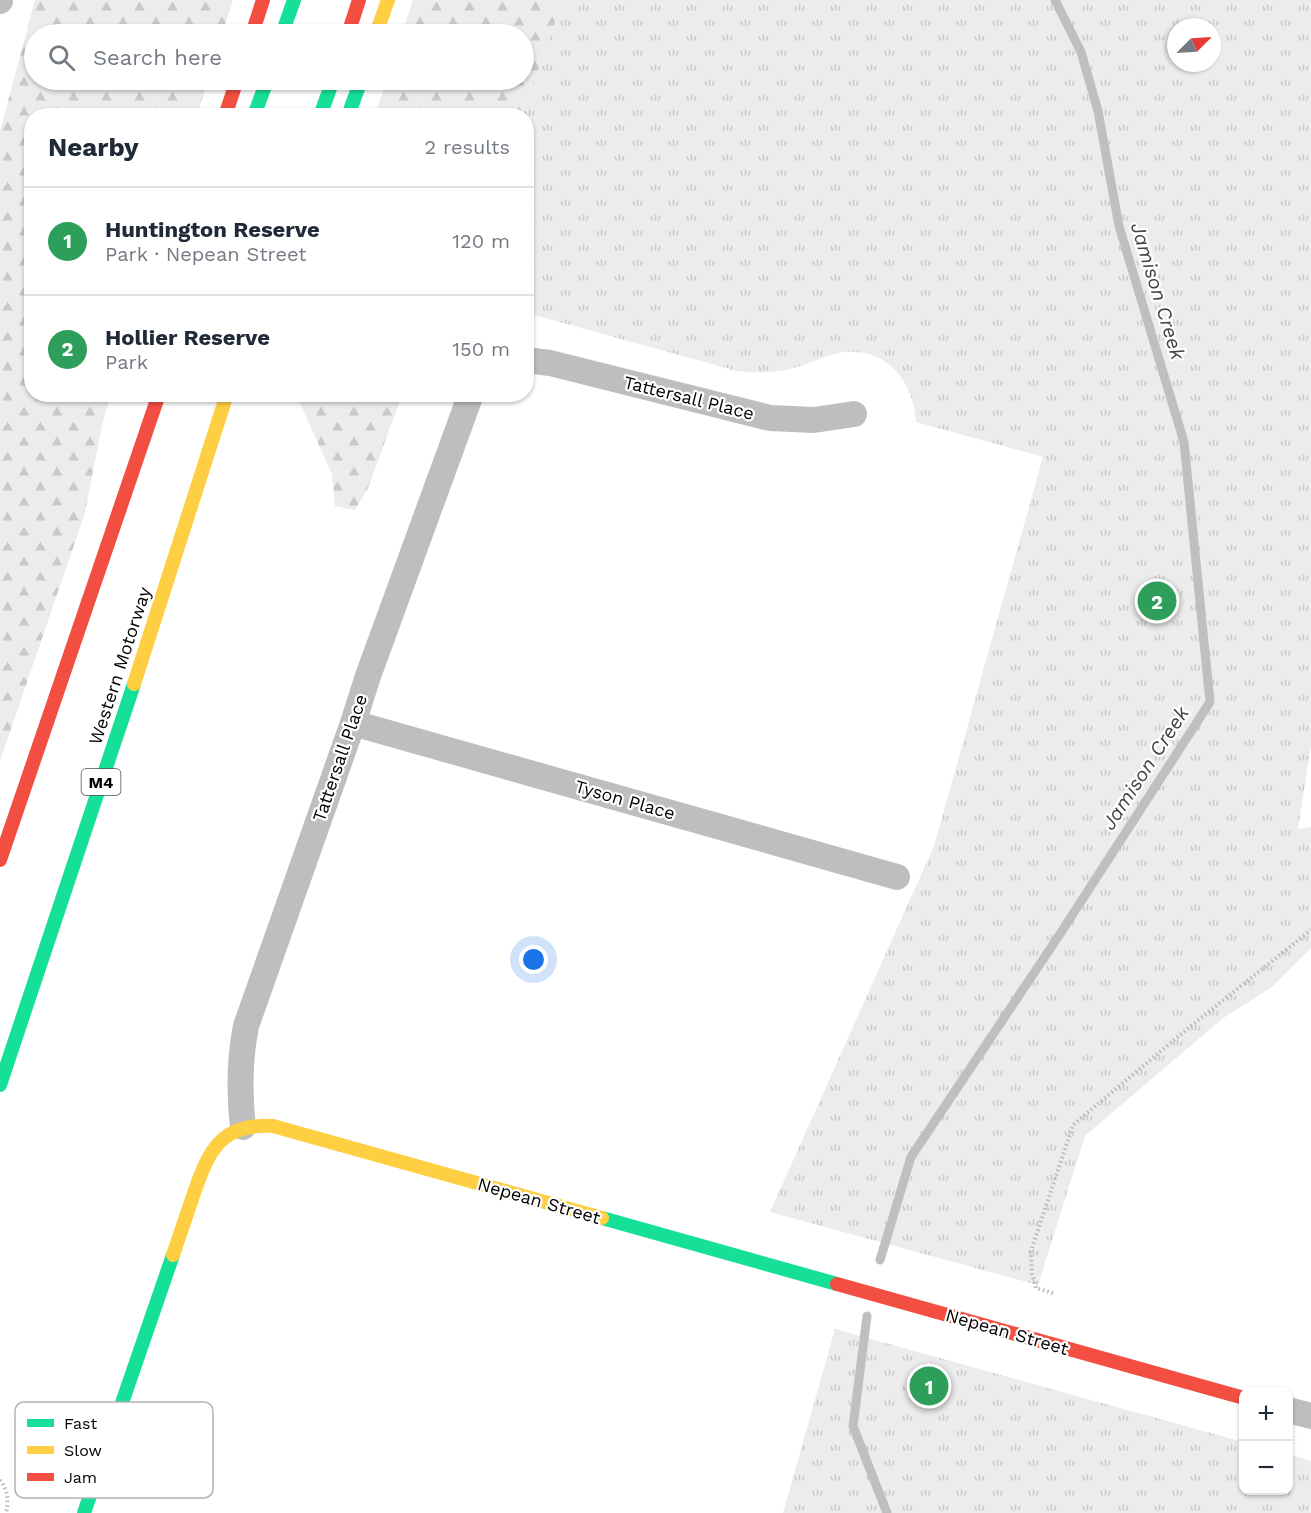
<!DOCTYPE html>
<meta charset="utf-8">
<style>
:root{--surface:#fff;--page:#f6f6f7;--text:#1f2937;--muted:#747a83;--line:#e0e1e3;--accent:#7c3aed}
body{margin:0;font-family:"Work Sans",sans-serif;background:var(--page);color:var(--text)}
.controls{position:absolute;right:18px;bottom:18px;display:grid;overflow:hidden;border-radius:12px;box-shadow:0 2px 4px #0004}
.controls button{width:54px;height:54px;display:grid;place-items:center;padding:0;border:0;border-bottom:2px solid var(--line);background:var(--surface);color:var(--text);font:30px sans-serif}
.compass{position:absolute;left:1167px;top:18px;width:54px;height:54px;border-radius:50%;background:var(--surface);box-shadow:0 2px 4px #0004;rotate:66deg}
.you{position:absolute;left:534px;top:960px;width:21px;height:21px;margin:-15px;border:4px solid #fff;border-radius:50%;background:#1a73e8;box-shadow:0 0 0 9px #1a73e833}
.badge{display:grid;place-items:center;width:39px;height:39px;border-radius:50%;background:var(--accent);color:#fff;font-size:20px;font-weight:700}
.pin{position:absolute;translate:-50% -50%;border:3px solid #fff;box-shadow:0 2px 6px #0006}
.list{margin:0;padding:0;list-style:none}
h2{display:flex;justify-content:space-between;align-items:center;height:78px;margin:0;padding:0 24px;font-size:26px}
h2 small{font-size:20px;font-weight:400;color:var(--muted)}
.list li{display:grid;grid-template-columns:39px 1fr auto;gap:18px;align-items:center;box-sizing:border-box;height:108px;padding:0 24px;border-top:2px solid var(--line)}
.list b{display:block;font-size:22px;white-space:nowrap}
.list p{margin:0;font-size:20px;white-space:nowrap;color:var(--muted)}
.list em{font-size:20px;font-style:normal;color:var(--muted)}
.icon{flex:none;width:33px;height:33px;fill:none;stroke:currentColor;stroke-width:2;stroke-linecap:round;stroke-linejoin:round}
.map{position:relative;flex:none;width:1311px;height:1513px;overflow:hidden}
.search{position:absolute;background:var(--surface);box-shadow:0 2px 4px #0004;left:24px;top:24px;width:510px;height:66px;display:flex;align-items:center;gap:15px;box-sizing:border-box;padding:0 21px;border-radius:33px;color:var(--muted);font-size:22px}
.panel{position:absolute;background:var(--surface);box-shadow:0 2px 4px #0004;left:24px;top:108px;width:510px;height:294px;border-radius:24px}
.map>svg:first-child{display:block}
</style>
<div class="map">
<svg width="1311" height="1513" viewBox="0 0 1311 1513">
<defs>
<pattern id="forest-firs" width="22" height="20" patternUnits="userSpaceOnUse" patternTransform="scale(1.5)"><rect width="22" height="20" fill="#ececec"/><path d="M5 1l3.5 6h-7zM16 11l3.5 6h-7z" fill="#c9c9c9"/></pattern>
<pattern id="park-tufts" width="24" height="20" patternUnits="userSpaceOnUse" patternTransform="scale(1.5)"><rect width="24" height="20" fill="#ececec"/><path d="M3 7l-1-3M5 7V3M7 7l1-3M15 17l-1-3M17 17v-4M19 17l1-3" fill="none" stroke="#c9c9c9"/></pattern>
</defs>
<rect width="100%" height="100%" fill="#fff"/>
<g fill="url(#forest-firs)">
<path d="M35,0H233L222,34H34V80H208L197,115L32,116V394L111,395L102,425L85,513L0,761V131Z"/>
<path d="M413,0H723L526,116H374L387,80H524V34H402Z"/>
<path d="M296,395H402L368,488L355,510L335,506L332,474Z"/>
</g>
<g fill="url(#park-tufts)" fill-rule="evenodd">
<path d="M563,0H1311V745L1298,829L1311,827V948L1273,986L1222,1019L1085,1136L1038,1285L770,1212L934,846L1043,457L916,422C914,383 888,348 846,352C829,353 816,361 801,366C780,373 759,374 737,371L527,313L526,116L522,115ZM1176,27H1212V63H1176Z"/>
<path d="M835,1329L1243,1442L1244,1490H1288L1289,1454L1311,1461V1513H783Z"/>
</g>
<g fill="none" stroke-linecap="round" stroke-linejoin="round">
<g stroke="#bfbfbf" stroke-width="9">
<path d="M880,1260L911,1157L1058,937L1210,702L1184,442L1119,226L1098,111L1081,52L1055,0"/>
<path d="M867,1316L853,1426L887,1513"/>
</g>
<g stroke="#b9b9b9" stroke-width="4" stroke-dasharray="1.5 3" stroke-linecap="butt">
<path d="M1053,1293L1036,1288L1032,1274L1031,1251L1073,1125L1186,1030L1311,930"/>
<path d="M0,1480C8,1490 9,1501 6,1513"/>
</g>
<g stroke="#bebebe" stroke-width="26">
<path d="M0,1V0"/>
<path d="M526,360L550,363L770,418L814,420L854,414"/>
<path d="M353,723L897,877"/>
<path d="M243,1127C239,1092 239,1061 246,1026L353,723L368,676L471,394"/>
<path d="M1288,1410L1311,1416"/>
</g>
<g stroke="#16e098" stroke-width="14">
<path d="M282,34L294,0"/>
<path d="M254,116L267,80"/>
<path d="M320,116L333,80"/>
<path d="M348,116L361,80"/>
<path d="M0,1085L134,684"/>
<path d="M602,1218L837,1284"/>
<path d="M84,1513L173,1255"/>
</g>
<g stroke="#ffcf43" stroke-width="14">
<path d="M376,34L388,0"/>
<path d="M134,684L227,394"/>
<path d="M173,1255C180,1234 187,1214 194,1193C209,1150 221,1123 273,1126L602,1218"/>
</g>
<g stroke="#f24e42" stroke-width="14">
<path d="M252,34L263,0"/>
<path d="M348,34L359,0"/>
<path d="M225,116L237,80"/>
<path d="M0,860L159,394"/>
<path d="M837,1284L1244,1398"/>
</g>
</g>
<g text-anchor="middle" stroke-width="4.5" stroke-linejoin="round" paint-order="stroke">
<rect fill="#fff" stroke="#4c4c4c" stroke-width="1.5" x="81.5" y="769" width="39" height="26" rx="4.5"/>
<g font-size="16" font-weight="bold" fill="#000">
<text x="101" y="788">M4</text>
</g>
<g font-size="18" fill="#000" stroke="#fff">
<text transform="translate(689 398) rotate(14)" y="6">Tattersall Place</text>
<text transform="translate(120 666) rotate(-72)" y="6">Western Motorway</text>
<text transform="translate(340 758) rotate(-71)" y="6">Tattersall Place</text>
<text transform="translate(625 800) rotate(16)" y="6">Tyson Place</text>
<text transform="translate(539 1201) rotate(16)" y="6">Nepean Street</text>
<text transform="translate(1007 1332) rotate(16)" y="6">Nepean Street</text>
</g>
<g font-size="20" font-style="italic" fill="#444" stroke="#fff">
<text transform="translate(1158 291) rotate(73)" y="7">Jamison Creek</text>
<text transform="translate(1145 768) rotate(-57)" y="7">Jamison Creek</text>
</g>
</g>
<rect x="15" y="1402" width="198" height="96" rx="9" fill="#fff" stroke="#b2b2b2" stroke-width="1.5"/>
<rect x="27" y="1419" width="27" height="8" fill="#16e098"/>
<rect x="27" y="1446" width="27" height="8" fill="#ffcf43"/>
<rect x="27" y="1473" width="27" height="8" fill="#f24e42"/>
<g font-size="16" fill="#000">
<text x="64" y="1429">Fast</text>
<text x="64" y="1456">Slow</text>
<text x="64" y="1483">Jam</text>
</g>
</svg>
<div class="controls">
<button>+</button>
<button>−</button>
</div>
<svg class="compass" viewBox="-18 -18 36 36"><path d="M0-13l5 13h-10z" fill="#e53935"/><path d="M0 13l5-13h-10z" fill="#747a83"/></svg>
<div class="you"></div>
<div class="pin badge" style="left:929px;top:1386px;background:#2e9e5b">1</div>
<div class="pin badge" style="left:1157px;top:601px;background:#2e9e5b">2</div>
<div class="search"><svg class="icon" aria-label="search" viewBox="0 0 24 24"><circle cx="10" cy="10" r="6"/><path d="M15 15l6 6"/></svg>Search here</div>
<section class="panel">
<h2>Nearby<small>2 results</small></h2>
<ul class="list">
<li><span class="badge" style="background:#2e9e5b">1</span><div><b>Huntington Reserve</b><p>Park · Nepean Street</p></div><em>120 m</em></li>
<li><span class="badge" style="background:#2e9e5b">2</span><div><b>Hollier Reserve</b><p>Park</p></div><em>150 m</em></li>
</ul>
</section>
</div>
